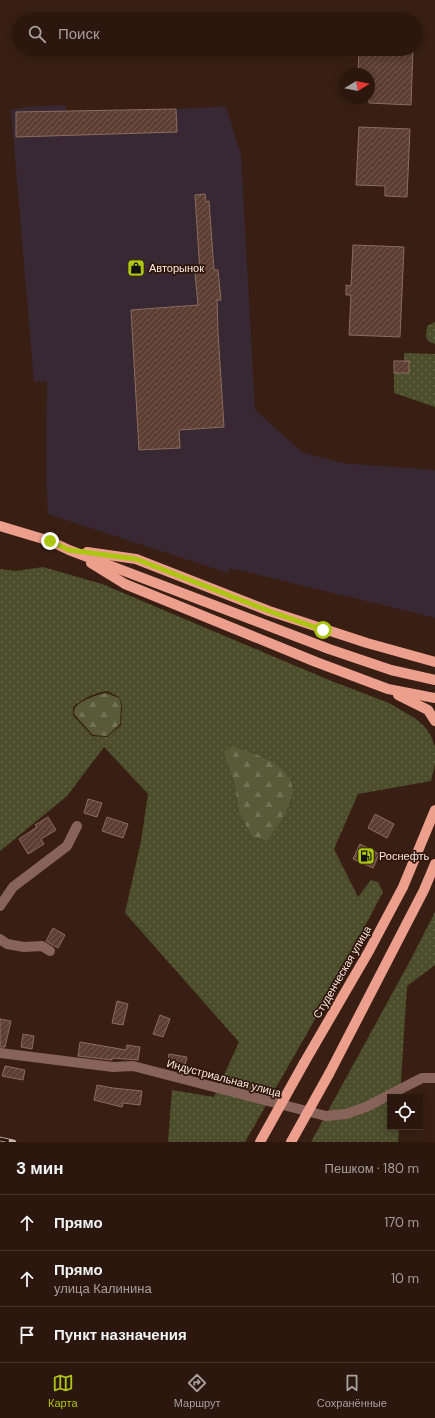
<!DOCTYPE html>
<html lang="ru">
<meta charset="utf-8">
<style>
:root{--surface:#2b170e;--page:#332017;--text:#f1f3f6;--muted:#a69f9e;--line:#47362e;--accent:#acc613}
body{margin:0;font-family:"DM Sans",sans-serif;background:var(--page);color:var(--text)}
.controls{position:absolute;right:12px;bottom:12px;display:grid;overflow:hidden;border-radius:0px;box-shadow:0 2px 10px #0003}
.controls button{width:36px;height:36px;display:grid;place-items:center;padding:0;border:0;border-bottom:1px solid var(--line);background:var(--surface);color:var(--text);font:20px sans-serif}
.compass{position:absolute;left:339px;top:68px;width:36px;height:36px;border-radius:50%;background:var(--surface);box-shadow:0 2px 10px #0003;rotate:80deg}
.stop{position:absolute;width:12px;height:12px;margin:-9px;border:3px solid #acc613;border-radius:50%;background:#fff}
.stop.end{background:#acc613;border-color:#fff;box-shadow:0 1px 4px #0008}
.list{margin:0;padding:0;list-style:none}
h2{display:flex;justify-content:space-between;align-items:center;height:52px;margin:0;padding:0 16px;font-size:17px}
h2 small{font-size:13px;font-weight:400;color:var(--muted)}
.list li{display:grid;grid-template-columns:26px 1fr auto;gap:12px;align-items:center;box-sizing:border-box;height:56px;padding:0 16px;border-top:1px solid var(--line)}
.list b{display:block;font-size:15px;white-space:nowrap}
.list p{margin:0;font-size:13px;white-space:nowrap;color:var(--muted)}
.list em{font-size:13px;font-style:normal;color:var(--muted)}
.icon{flex:none;width:22px;height:22px;fill:none;stroke:currentColor;stroke-width:2;stroke-linecap:round;stroke-linejoin:round}
.map{position:relative;flex:none;width:435px;height:1142px;overflow:hidden}
.search{position:absolute;background:var(--surface);box-shadow:0 2px 10px #0003;left:12px;right:12px;top:12px;height:44px;display:flex;align-items:center;gap:10px;box-sizing:border-box;padding:0 14px;border-radius:22px;color:var(--muted);font-size:15px}
.sheet{height:220px;background:var(--surface)}
nav{display:flex;justify-content:space-around;align-items:center;box-sizing:border-box;height:56px;border-top:1px solid var(--line);background:var(--surface);font-size:11px;color:var(--muted)}
nav a{display:grid;justify-items:center;gap:2px}
nav .on{color:var(--accent)}
.map>svg:first-child{display:block}
</style>
<div class="map">
<svg width="435" height="1142" viewBox="0 0 435 1142">
<defs>
<pattern id="green-dots" width="8" height="8" patternUnits="userSpaceOnUse"><rect width="8" height="8" fill="#4b4d2b"/><path d="M2 2h.1M6 6h.1" fill="none" stroke="#666749" stroke-width="1.8" stroke-linecap="round"/></pattern>
<pattern id="forest-firs" width="22" height="20" patternUnits="userSpaceOnUse"><rect width="22" height="20" fill="#595b38"/><path d="M5 1l3.5 6h-7zM16 11l3.5 6h-7z" fill="#727354"/></pattern>
<pattern id="building-hatch" width="6" height="6" patternUnits="userSpaceOnUse"><rect width="6" height="6" fill="#5c3e32"/><path d="M-1 1l2-2M0 6l6-6M5 7l2-2" fill="none" stroke="#745a4f"/></pattern>
</defs>
<rect width="100%" height="100%" fill="#391f13"/>
<path fill="#382834" d="M65,105L67,111L176,109L226,106L241,155L255,410L302,452L341,463L435,470V618L230,568L228,573L48,514L46,475L47,381L34,382L11,110L26,107Z"/>
<g fill="url(#green-dots)" fill-rule="evenodd">
<path d="M435,322V344L428,341L426,336L427,326Z"/>
<path d="M404,353L435,354V407L394,393V373L404,361Z"/>
<path d="M43,567L102,584L329,680L389,703L416,719L424,726L431,736L435,747V764L431,781L358,794L334,849L358,897L371,880L378,882L383,892L322,1007L245,1142H168L172,1090L214,1097L239,1042L125,913L141,841L148,794L104,747L67,796L0,851V569L16,571ZM107,691L119,697L122,705L121,725L107,737L92,736L73,715V707C82,699 94,693 107,691ZM223,752L292,787L291,802L283,818L267,841L252,837L239,812L234,782Z"/>
<path d="M435,912V965L407,986L400,1097H390V1127H399L398,1142H311L410,961Z"/>
</g>
<g fill="url(#forest-firs)">
<path d="M106,693L119,698L121,705L120,724L107,736L93,735L74,714C74,712 74,710 75,708C79,701 99,694 106,693Z"/>
<path d="M232,746C257,755 304,767 290,803C285,817 276,829 267,841L252,837L239,812L234,782L223,752Z"/>
</g>
<g fill="url(#building-hatch)" stroke="#8c6c5f">
<path d="M359,49H413L411,105L369,103V74H358Z"/>
<path d="M176,109L177,132L16,137V112Z"/>
<path d="M359,127L410,129L407,197L385,196V186L356,185Z"/>
<path d="M205,194L206,202L209,201L214,270H218L221,300H217L218,332L224,427L179,430L180,448L139,450L131,310L198,305L195,273L200,272L195,195Z"/>
<path d="M353,245L404,247L400,337L349,335L351,295H346V285L351,286Z"/>
<rect x="394" y="361" width="15" height="12"/>
<path d="M88,799L102,803L97,817L84,813Z"/>
<path d="M375,814L394,824L387,838L368,828Z"/>
<path d="M48,817L56,830L41,839L44,844L28,854L19,839L37,827L35,825Z"/>
<path d="M107,817L128,824L123,838L102,831Z"/>
<path d="M360,844L379,854L373,868L353,859Z"/>
<path d="M53,928L65,935L58,948L46,941Z"/>
<path d="M117,1001L128,1004L123,1025L112,1023Z"/>
<path d="M160,1015L170,1019L163,1037L153,1034Z"/>
<path d="M0,1019L11,1021L5,1047H0Z"/>
<path d="M23,1034L34,1036L32,1049L21,1047Z"/>
<path d="M80,1042L126,1050L127,1045L140,1047L138,1060L112,1058V1060L78,1056Z"/>
<path d="M169,1054L187,1057L184,1070L167,1066Z"/>
<path d="M5,1066L25,1070L23,1080L2,1076Z"/>
<path d="M97,1085L113,1088L142,1091L140,1105L123,1103L122,1107L94,1100Z"/>
</g>
<g fill="none" stroke-linecap="round" stroke-linejoin="round">
<g stroke="#88635a" stroke-width="10">
<path d="M0,906L13,887L67,846L77,826"/>
<path d="M0,939L7,944L24,947L42,946L50,951"/>
<path d="M0,1053L113,1067L133,1066L326,1116L346,1114L366,1107L422,1078H435"/>
</g>
<g stroke="#eb9f8c" stroke-width="10">
<path d="M0,526L50,541L69,550L329,649L391,670L435,680"/>
<path d="M87,552L136,559L269,611L367,643L435,662"/>
<path d="M91,563L125,584L316,662L388,689L435,698"/>
<path d="M398,695L428,710L435,721"/>
<path d="M304,1063L369,951L403,887L435,810"/>
<path d="M329,1074L424,890L435,864"/>
</g>
<defs>
<path id="rail" d="M0,1139L14,1142"/>
</defs>
<use href="#rail" stroke="#cbb6ae" stroke-width="4.5"/>
<use href="#rail" stroke="#2f150a" stroke-width="3" stroke-dasharray="9" stroke-linecap="butt"/>
<g stroke="#eb9f8c" stroke-width="10">
<path d="M260,1142L304,1063"/>
<path d="M291,1142L329,1074"/>
</g>
</g>
<g fill="none" stroke-linecap="round" stroke-linejoin="round">
<path stroke="#acc613" stroke-width="5" d="M50,541L69,550L136,559L269,611L323,630"/>
</g>
<defs>
<symbol id="shop-square" viewBox="-11 -11 22 22"><rect x="-9" y="-9" width="18" height="18" rx="4" fill="#acc613" stroke="#2f150a"/><path d="M-5-2.5h2.3a2.7 3.5 0 0 1 5.4 0H5L5.5 6h-11ZM-1.5-2.5h3a1.5 2.3 0 0 0-3 0Z" fill="#111"/></symbol>
<symbol id="fuel-square" viewBox="-11 -11 22 22"><rect x="-9" y="-9" width="18" height="18" rx="4" fill="#acc613" stroke="#2f150a"/><path d="M-5.5-6h7V0h2V4h1.3V-2.5L3-4.5l.8-.8L6-3V5H2.5V1h-1V6h-7ZM-4.2-4.7v3.2H.2V-4.7Z" fill="#111"/></symbol>
</defs>
<g fill-rule="evenodd">
<use href="#shop-square" x="126" y="258" width="20" height="20"/>
<use href="#fuel-square" x="356" y="846" width="20" height="20"/>
</g>
<g text-anchor="middle" stroke-width="3.5" stroke-linejoin="round" paint-order="stroke">
<g font-size="11" fill="#fce9e2" stroke="#2f150a" text-anchor="start">
<text x="149" y="272">Авторынок</text>
<text x="379" y="860">Роснефть</text>
</g>
<g font-size="11" fill="#fce9e2" stroke="#2f150a">
<text transform="translate(342 972) rotate(-60)" y="4">Студенческая улица</text>
<text transform="translate(224 1078) rotate(15)" y="4">Индустриальная улица</text>
</g>
</g>
</svg>
<div class="controls">
<button><svg class="icon" aria-label="locate" viewBox="0 0 24 24"><circle cx="12" cy="12" r="6"/><path d="M12 2v4M12 18v4M2 12h4M18 12h4"/></svg></button>
</div>
<svg class="compass" viewBox="-18 -18 36 36"><path d="M0-13l5 13h-10z" fill="#e53935"/><path d="M0 13l5-13h-10z" fill="#a69f9e"/></svg>
<div class="stop" style="left:323px;top:630px"></div>
<div class="stop end" style="left:50px;top:541px"></div>
<div class="search"><svg class="icon" aria-label="search" viewBox="0 0 24 24"><circle cx="10" cy="10" r="6"/><path d="M15 15l6 6"/></svg>Поиск</div>
</div>
<section class="sheet">
<h2>3 мин<small>Пешком · 180 m</small></h2>
<ul class="list">
<li><svg class="icon" aria-label="ahead" viewBox="0 0 24 24"><path d="M12 20V5M6 11l6-6 6 6"/></svg><div><b>Прямо</b></div><em>170 m</em></li>
<li><svg class="icon" aria-label="ahead" viewBox="0 0 24 24"><path d="M12 20V5M6 11l6-6 6 6"/></svg><div><b>Прямо</b><p>улица Калинина</p></div><em>10 m</em></li>
<li><svg class="icon" aria-label="arrive" viewBox="0 0 24 24"><path d="M6 21V4h12l-3 4 3 4H6"/></svg><div><b>Пункт назначения</b></div></li>
</ul>
</section>
<nav>
<a class="on"><svg class="icon" aria-label="map" viewBox="0 0 24 24"><path d="M3 6l6-2 6 2 6-2v14l-6 2-6-2-6 2zM9 4v14M15 6v14"/></svg>Карта</a>
<a><svg class="icon" aria-label="directions" viewBox="0 0 24 24"><path d="M12 3l9 9-9 9-9-9zM9 14v-3h6M13 9l2 2-2 2"/></svg>Маршрут</a>
<a><svg class="icon" aria-label="saved" viewBox="0 0 24 24"><path d="M7 4h10v16l-5-4-5 4z"/></svg>Сохранённые</a>
</nav>
